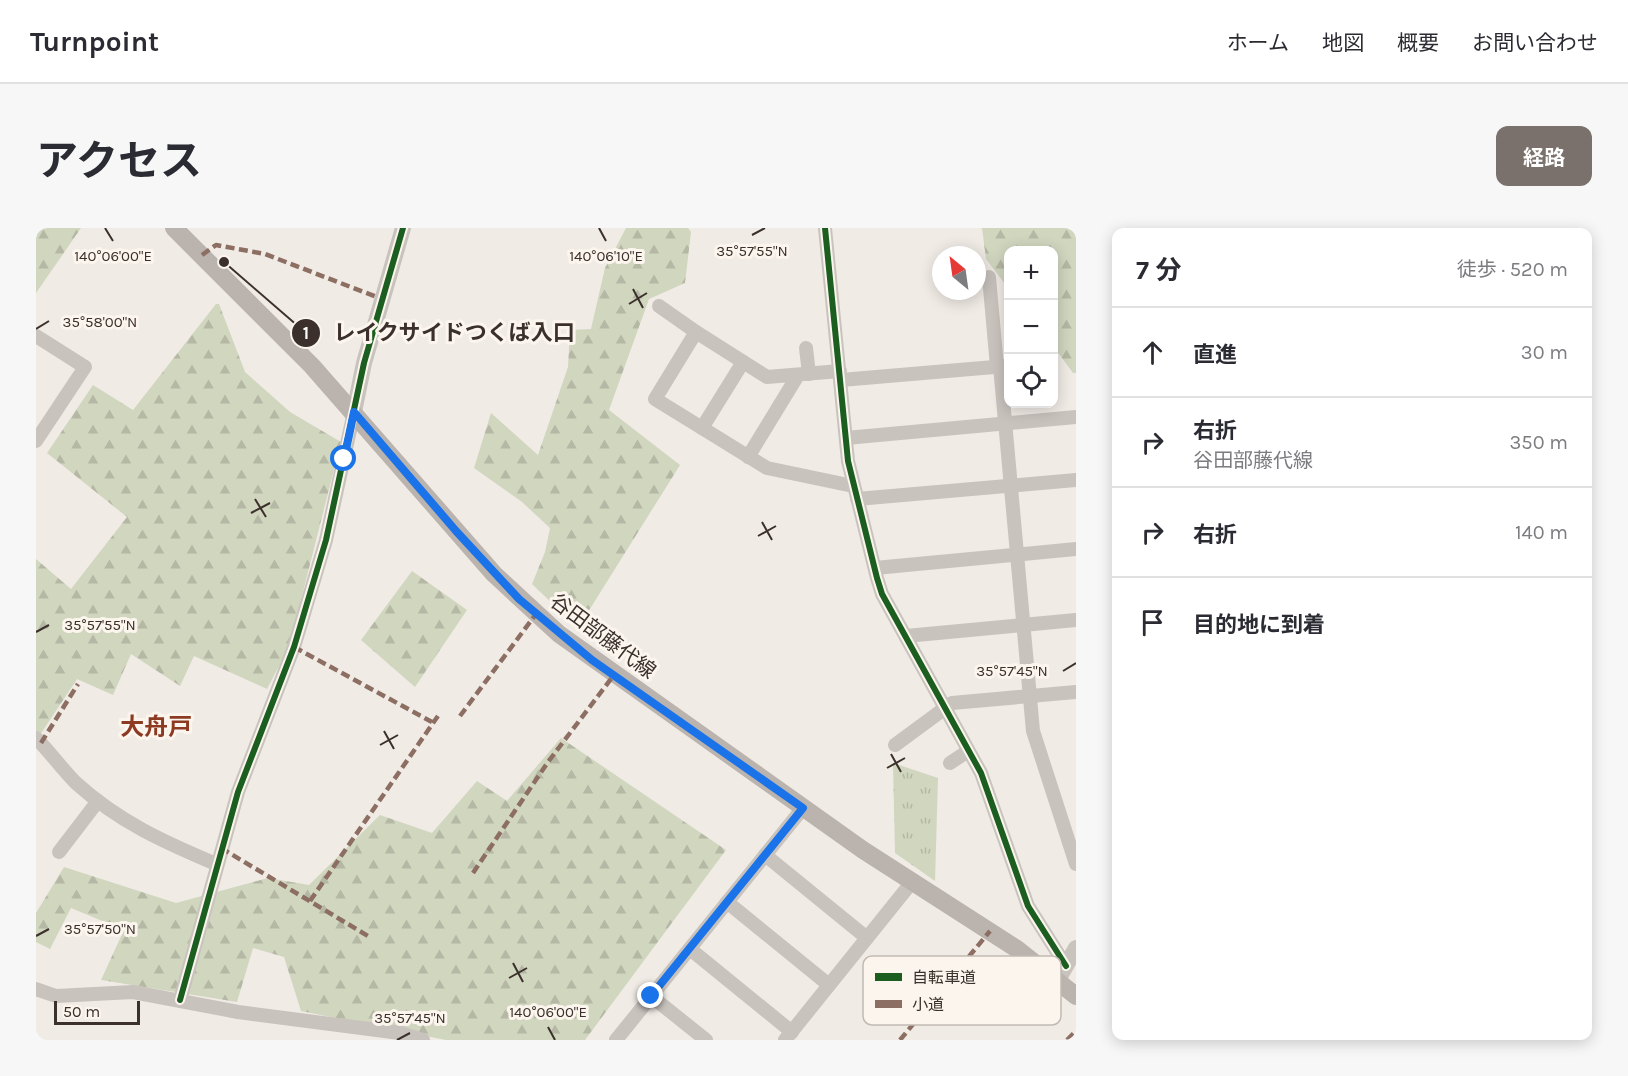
<!DOCTYPE html>
<html lang="ja">
<meta charset="utf-8">
<style>
:root{--surface:#fff;--page:#f7f7f7;--text:#2b2b33;--muted:#7c7c81;--line:#e1e1e2;--accent:#7a716c}
body{margin:0;font-family:Karla,"Noto Sans JP",sans-serif;background:var(--page);color:var(--text)}
.controls{position:absolute;right:18px;top:18px;display:grid;overflow:hidden;border-radius:12px;box-shadow:0 3px 15px #0003}
.controls button{width:54px;height:54px;display:grid;place-items:center;padding:0;border:0;border-bottom:2px solid var(--line);background:var(--surface);color:var(--text);font:30px sans-serif}
.compass{position:absolute;left:896px;top:18px;width:54px;height:54px;border-radius:50%;background:var(--surface);box-shadow:0 3px 15px #0003;rotate:331deg}
.scale{position:absolute;left:18px;bottom:15px;width:86px;box-sizing:border-box;padding-left:6px;border:3px solid #3b302b;border-top:0;font-size:16px;line-height:21px;white-space:nowrap;color:#3b302b;-webkit-text-stroke:4px #fbf5ee;paint-order:stroke}
.stop{position:absolute;width:18px;height:18px;margin:-14px;border:4px solid #1a73e8;border-radius:50%;background:#fff}
.stop.end{background:#1a73e8;border-color:#fff;box-shadow:0 2px 6px #0008}
.list{margin:0;padding:0;list-style:none}
h2{display:flex;justify-content:space-between;align-items:center;height:78px;margin:0;padding:0 24px;font-size:26px}
h2 small{font-size:20px;font-weight:400;color:var(--muted)}
.list li{display:grid;grid-template-columns:39px 1fr auto;gap:18px;align-items:center;box-sizing:border-box;height:90px;padding:0 24px;border-top:2px solid var(--line)}
.list b{display:block;font-size:22px;white-space:nowrap}
.list p{margin:0;font-size:20px;white-space:nowrap;color:var(--muted)}
.list em{font-size:20px;font-style:normal;color:var(--muted)}
.icon{flex:none;width:33px;height:33px;fill:none;stroke:currentColor;stroke-width:2;stroke-linecap:round;stroke-linejoin:round}
.map{position:relative;flex:none;width:1040px;height:812px;overflow:hidden;border-radius:12px}
header{display:flex;align-items:center;gap:36px;box-sizing:border-box;height:84px;padding:0 30px;background:var(--surface);border-bottom:2px solid var(--line)}
header strong{font-size:28px}
nav{display:flex;gap:33px;margin-inline-start:auto;font-size:21px}
.intro{display:flex;align-items:center;justify-content:space-between;box-sizing:border-box;height:144px;padding:0 36px}
h1{margin:0;font-size:42px}
.button{padding:15px 27px;border-radius:12px;background:var(--accent);color:#fff;font-size:21px;font-weight:700}
main{display:flex;gap:36px;padding:0 36px}
aside{flex:1;background:var(--surface);border-radius:12px;box-shadow:0 3px 15px #0003}
.map>svg:first-child{display:block}
</style>
<header>
<strong>Turnpoint</strong>
<nav><a>ホーム</a><a>地図</a><a>概要</a><a>お問い合わせ</a></nav>
</header>
<div class="intro"><h1>アクセス</h1><a class="button">経路</a></div>
<main>
<div class="map">
<svg width="1040" height="812" viewBox="0 0 1040 812">
<defs>
<pattern id="grass-tufts" width="24" height="20" patternUnits="userSpaceOnUse" patternTransform="scale(1.5)"><rect width="24" height="20" fill="#d1d6bf"/><path d="M3 7l-1-3M5 7V3M7 7l1-3M15 17l-1-3M17 17v-4M19 17l1-3" fill="none" stroke="#b4b8a4"/></pattern>
<pattern id="forest-firs" width="22" height="20" patternUnits="userSpaceOnUse" patternTransform="scale(1.5)"><rect width="22" height="20" fill="#d1d6bf"/><path d="M5 1l3.5 6h-7zM16 11l3.5 6h-7z" fill="#b4b8a4"/></pattern>
</defs>
<rect width="100%" height="100%" fill="#f0ebe5"/>
<path fill="url(#grass-tufts)" d="M857,535L902,550L899,653L859,625Z"/>
<g fill="url(#forest-firs)">
<path d="M0,0H45L0,65Z"/>
<path d="M590,0H652L655,4L649,55L613,71L573,182L644,237L542,400L496,356L509,324L514,300L486,274L438,240L455,185L502,227L532,139L534,102L555,101L569,40Z"/>
<path d="M946,0H1040V145H1037L1018,119L1017,22H972V60L950,31Z"/>
<path d="M180,76H183L209,144L254,184L305,214L253,419L231,461L158,428L144,458L95,426L77,467L41,451L4,507L0,503V331L35,361L91,289L11,225L57,157L97,182Z"/>
<path d="M376,343L431,382L379,459L325,412Z"/>
<path d="M525,510L690,622L549,812H410L265,783L248,729L217,720L201,774L65,752L88,702L35,680L14,721L0,714V685L28,639L140,675L232,650L273,657L344,587L396,605L441,553L471,573Z"/>
</g>
<g fill="none" stroke-linecap="round" stroke-linejoin="round">
<g stroke="#c9c3be" stroke-width="14">
<path d="M789,0L812,233L841,350L846,366L945,545L992,678L1030,738"/>
<path d="M953,49L961,139"/>
<path d="M623,78L660,104"/>
<path d="M0,108L49,139L0,213"/>
<path d="M770,120L773,146"/>
<path d="M964,138L997,503L1040,636"/>
<path d="M804,143L731,149L660,104L619,171L731,240L817,258"/>
<path d="M805,152L970,138"/>
<path d="M666,200L707,134"/>
<path d="M810,210L1040,189"/>
<path d="M712,229L762,147"/>
<path d="M821,271L1040,252"/>
<path d="M839,340L1040,321"/>
<path d="M870,408L1040,392"/>
<path d="M0,510C14,524 26,541 40,555C83,594 128,614 180,636"/>
<path d="M859,517L916,475L1040,464"/>
<path d="M914,535L932,523"/>
<path d="M23,624L62,573"/>
<path d="M729,627L831,710"/>
<path d="M691,674L793,757"/>
<path d="M654,721L756,804"/>
<path d="M0,761L20,768L97,764L202,784L364,805L387,812"/>
<path d="M615,768L670,812"/>
<path d="M144,772L202,564L258,419L290,312L318,184"/>
<path d="M580,812L767,580"/>
<path d="M749,812L876,654"/>
</g>
<g stroke="#c9c3be" stroke-width="16">
<path d="M318,184L328,135L367,0"/>
<path d="M1022,752L1040,720"/>
</g>
<path stroke="#bab3ae" stroke-width="18" d="M138,0L276,138L458,346L523,406L827,622L981,721L1040,768"/>
<g stroke="#8d6e63" stroke-width="4.5" stroke-dasharray="9 4.5" stroke-linecap="butt">
<path d="M166,27L180,17L229,26L346,71"/>
<path d="M258,419L396,494"/>
<path d="M424,488L500,386"/>
<path d="M5,515L42,456"/>
<path d="M185,620L332,708"/>
<path d="M437,645L512,534L578,447"/>
<path d="M274,673L404,485"/>
<path d="M864,812L954,703"/>
<path d="M1031,812L1040,803"/>
</g>
<defs>
<g id="cycleway">
<path d="M789,0L812,233L841,350L846,366L945,545L992,678L1030,738"/>
<path d="M144,772L202,564L258,419L290,312L328,135L367,0"/>
</g>
</defs>
<use href="#cycleway" stroke="#fbf5ee" stroke-width="10"/>
<use href="#cycleway" stroke="#1b5e20" stroke-width="6"/>
</g>
<g fill="none" stroke-linecap="round" stroke-linejoin="round">
<path stroke="#1a73e8" stroke-width="8" d="M308,231L318,184L420,303L483,371L556,432L767,580L615,768"/>
</g>
<path fill="none" stroke="#3b302b" stroke-width="2" d="M69,0L77,13M563,0L570,13M716,7L729,0M597,61L607,80M593,76L611,65M0,101L13,93M219,271L230,289M215,285L234,275M726,294L736,312M722,308L740,298M0,404L13,397M1027,443L1040,435M348,503L358,521M344,517L362,507M855,526L865,544M851,540L869,530M0,708L13,701M477,735L487,754M473,750L491,740M512,799L519,812M361,812L374,805"/>
<g text-anchor="middle" stroke-width="6" stroke-linejoin="round" paint-order="stroke">
<g font-size="21" fill="#3b302b" stroke="#fbf5ee">
<text transform="translate(567 408) rotate(37)" y="7">谷田部藤代線</text>
</g>
<g font-size="24" font-weight="bold" fill="#8c3b22" stroke="#fbf5ee">
<text x="120" y="507">大舟戸</text>
</g>
</g>
<rect x="827" y="728" width="198" height="69" rx="9" fill="#fbf5ee" stroke="#c1bab4" stroke-width="1.5"/>
<rect x="839" y="745" width="27" height="8" fill="#1b5e20"/>
<rect x="839" y="772" width="27" height="8" fill="#8d6e63"/>
<g font-size="16" fill="#3b302b">
<text x="876" y="755">自転車道</text>
<text x="876" y="782">小道</text>
</g>
<g font-size="15" text-anchor="middle" fill="#3b302b" stroke="#fbf5ee" stroke-width="6" stroke-linejoin="round" paint-order="stroke">
<text x="716" y="28">35°57'55"N</text>
<text x="77" y="33">140°06'00"E</text>
<text x="570" y="33">140°06'10"E</text>
<text x="64" y="99">35°58'00"N</text>
<text x="64" y="402">35°57'55"N</text>
<text x="976" y="448">35°57'45"N</text>
<text x="64" y="706">35°57'50"N</text>
<text x="512" y="789">140°06'00"E</text>
<text x="374" y="795">35°57'45"N</text>
</g>
<path fill="none" stroke="#3b302b" stroke-width="2" d="M188 34L270 105"/>
<g fill="#3b302b" stroke="#fbf5ee" stroke-width="2">
<circle cx="188" cy="34" r="6"/>
<circle cx="270" cy="105" r="15"/>
</g>
<g font-size="18" text-anchor="middle" font-weight="bold" fill="#fff">
<text x="270" y="111">1</text>
</g>
<g font-size="22" text-anchor="middle" font-weight="bold" fill="#3b302b" stroke="#fbf5ee" stroke-width="6" stroke-linejoin="round" paint-order="stroke">
<text x="418" y="112">レイクサイドつくば入口</text>
</g>
</svg>
<div class="controls">
<button>+</button>
<button>−</button>
<button><svg class="icon" aria-label="locate" viewBox="0 0 24 24"><circle cx="12" cy="12" r="6"/><path d="M12 2v4M12 18v4M2 12h4M18 12h4"/></svg></button>
</div>
<svg class="compass" viewBox="-18 -18 36 36"><path d="M0-13l5 13h-10z" fill="#e53935"/><path d="M0 13l5-13h-10z" fill="#7c7c81"/></svg>
<div class="scale">50 m</div>
<div class="stop" style="left:308px;top:231px"></div>
<div class="stop end" style="left:615px;top:768px"></div>
</div>
<aside>
<h2>7 分<small>徒歩 · 520 m</small></h2>
<ul class="list">
<li><svg class="icon" aria-label="ahead" viewBox="0 0 24 24"><path d="M12 20V5M6 11l6-6 6 6"/></svg><div><b>直進</b></div><em>30 m</em></li>
<li><svg class="icon" aria-label="right" viewBox="0 0 24 24"><path d="M7 20v-9h11M14 6l5 5-5 5"/></svg><div><b>右折</b><p>谷田部藤代線</p></div><em>350 m</em></li>
<li><svg class="icon" aria-label="right" viewBox="0 0 24 24"><path d="M7 20v-9h11M14 6l5 5-5 5"/></svg><div><b>右折</b></div><em>140 m</em></li>
<li><svg class="icon" aria-label="arrive" viewBox="0 0 24 24"><path d="M6 21V4h12l-3 4 3 4H6"/></svg><div><b>目的地に到着</b></div></li>
</ul>
</aside>
</main>
